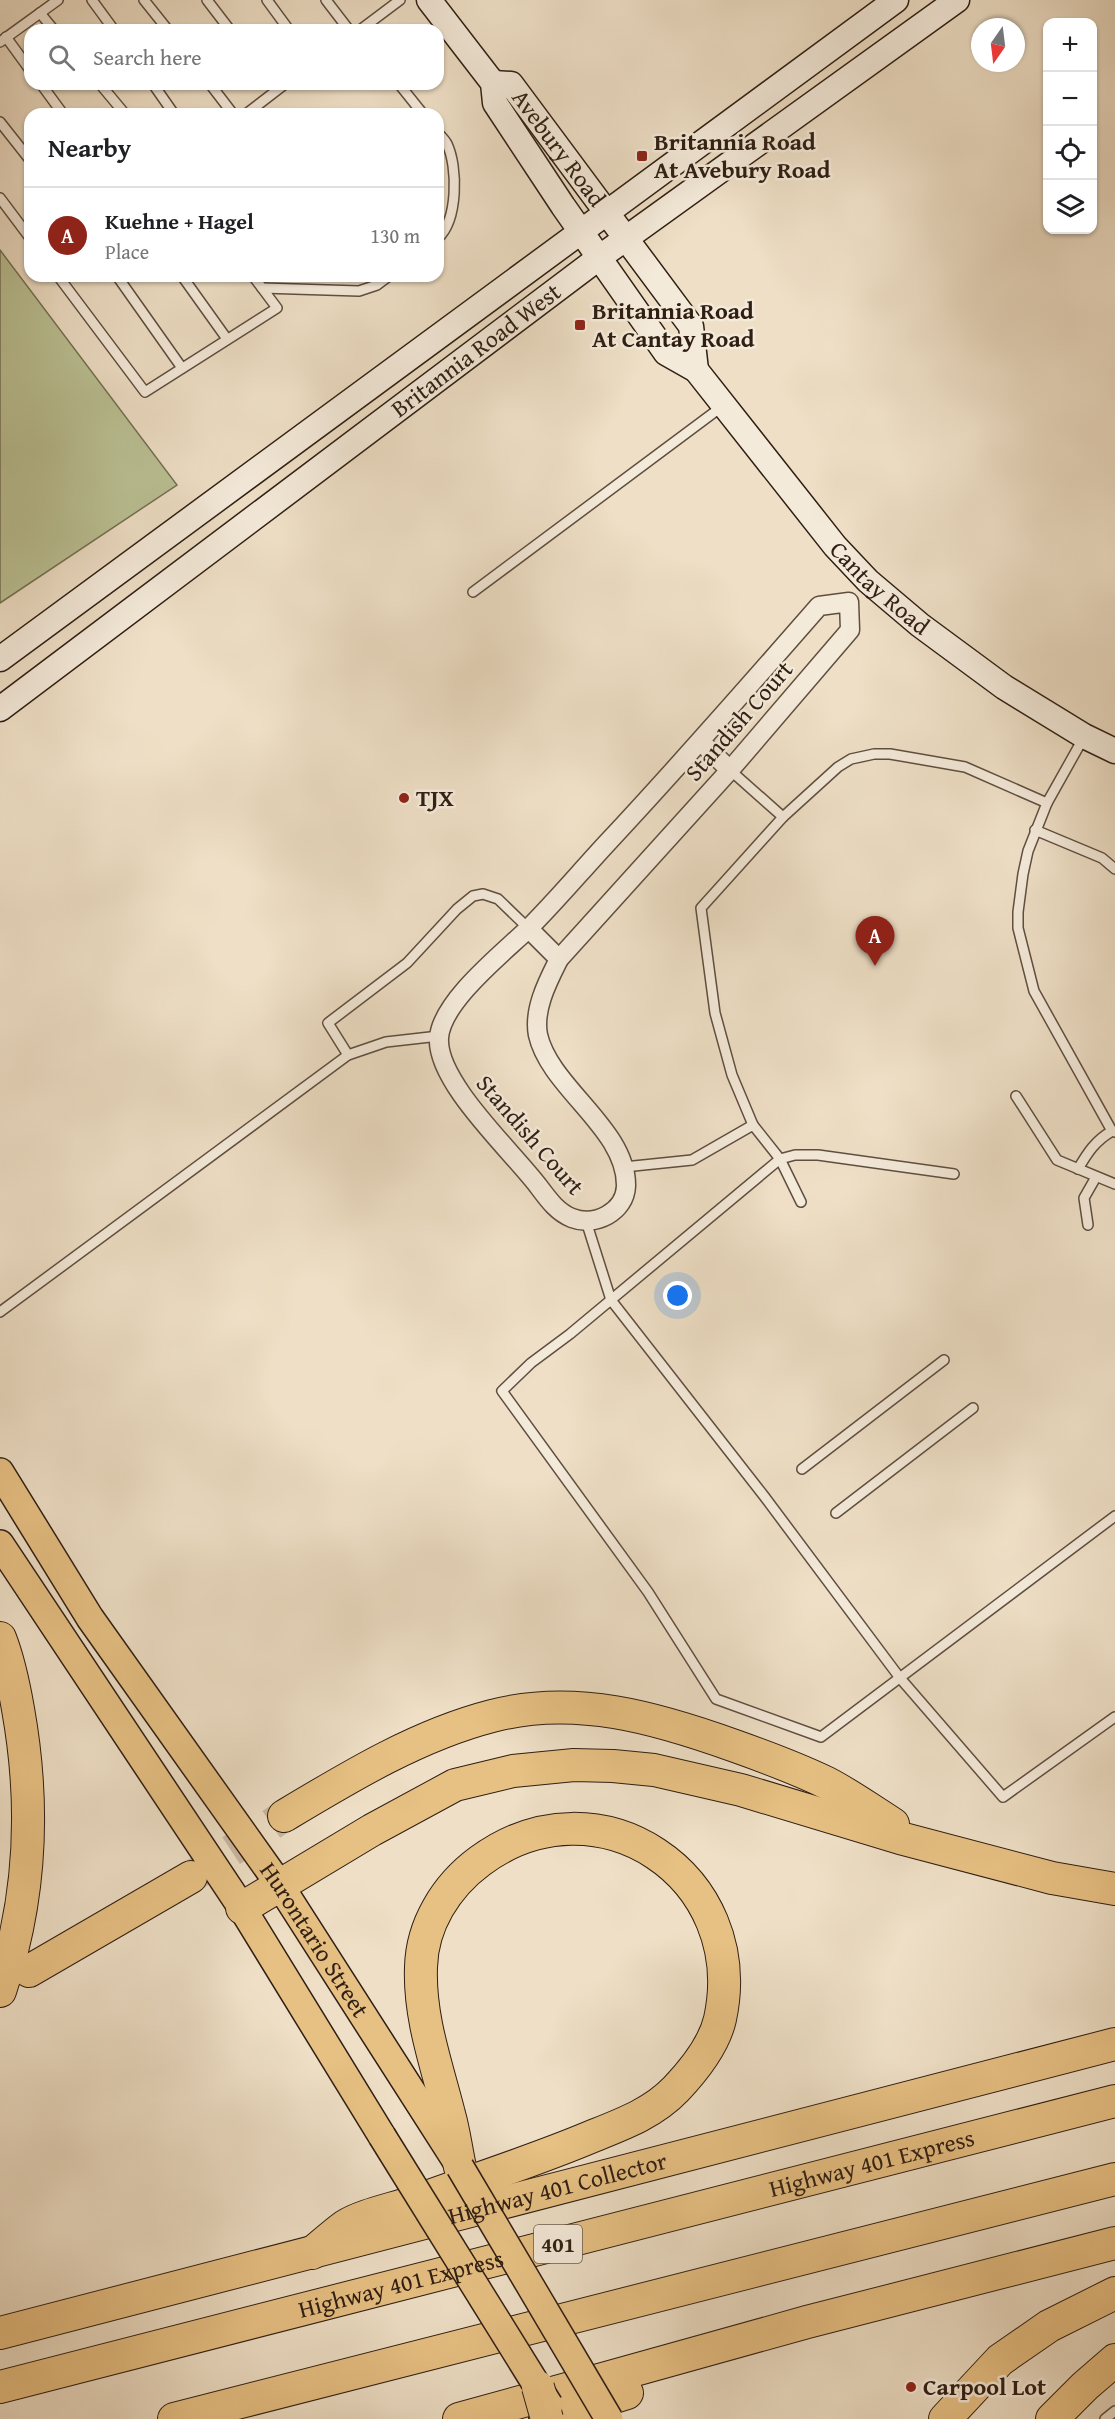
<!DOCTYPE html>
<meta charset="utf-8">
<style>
:root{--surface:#fff;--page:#f2f2f2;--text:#202124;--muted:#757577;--line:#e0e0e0;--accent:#8f2418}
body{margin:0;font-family:"Gentium Book Plus",serif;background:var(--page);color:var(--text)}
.controls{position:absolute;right:18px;top:18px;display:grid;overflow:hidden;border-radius:12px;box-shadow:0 2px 4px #0004}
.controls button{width:54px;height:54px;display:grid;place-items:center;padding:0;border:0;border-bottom:2px solid var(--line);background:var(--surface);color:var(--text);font:30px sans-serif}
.compass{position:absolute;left:971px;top:18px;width:54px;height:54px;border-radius:50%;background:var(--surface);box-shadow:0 2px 4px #0004;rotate:194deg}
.you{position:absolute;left:678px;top:1296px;width:21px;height:21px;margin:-15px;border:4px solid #fff;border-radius:50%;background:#1a73e8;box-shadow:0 0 0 9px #1a73e833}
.badge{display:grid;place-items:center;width:39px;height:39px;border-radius:50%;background:var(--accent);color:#fff;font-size:20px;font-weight:700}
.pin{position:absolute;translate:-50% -50px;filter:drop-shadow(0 2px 3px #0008)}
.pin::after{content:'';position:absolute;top:32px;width:21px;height:18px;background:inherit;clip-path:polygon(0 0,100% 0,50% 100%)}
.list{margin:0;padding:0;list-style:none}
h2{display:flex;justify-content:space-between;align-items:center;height:78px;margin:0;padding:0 24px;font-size:26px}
h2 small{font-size:20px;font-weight:400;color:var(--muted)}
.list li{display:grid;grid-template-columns:39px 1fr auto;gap:18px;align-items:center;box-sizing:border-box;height:96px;padding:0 24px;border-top:2px solid var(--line)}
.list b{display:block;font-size:22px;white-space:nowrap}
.list p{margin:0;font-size:20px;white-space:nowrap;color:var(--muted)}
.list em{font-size:20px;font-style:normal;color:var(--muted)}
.icon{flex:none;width:33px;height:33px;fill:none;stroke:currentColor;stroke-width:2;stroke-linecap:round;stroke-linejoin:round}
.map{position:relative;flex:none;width:1115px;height:2419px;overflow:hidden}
.search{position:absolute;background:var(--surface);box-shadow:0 2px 4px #0004;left:24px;top:24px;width:420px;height:66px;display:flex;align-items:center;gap:15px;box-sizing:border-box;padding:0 21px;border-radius:18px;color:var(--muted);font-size:22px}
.panel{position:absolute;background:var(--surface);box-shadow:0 2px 4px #0004;left:24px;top:108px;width:420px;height:174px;border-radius:18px}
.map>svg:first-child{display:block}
</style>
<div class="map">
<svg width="1115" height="2419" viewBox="0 0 1115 2419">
<rect width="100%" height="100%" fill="#eedfc6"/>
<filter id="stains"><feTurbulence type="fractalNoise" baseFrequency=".00333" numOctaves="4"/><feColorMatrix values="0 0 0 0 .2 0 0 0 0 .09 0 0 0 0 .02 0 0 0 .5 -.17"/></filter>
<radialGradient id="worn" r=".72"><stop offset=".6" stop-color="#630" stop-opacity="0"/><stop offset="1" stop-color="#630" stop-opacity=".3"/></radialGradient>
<path fill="#bac194" stroke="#747054" stroke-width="1.5" d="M0,250L177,485L0,603Z"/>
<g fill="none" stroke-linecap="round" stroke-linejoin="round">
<path stroke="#c8b8a2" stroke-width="32" stroke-dasharray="32 16" stroke-linecap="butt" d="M191,1877L284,1816"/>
<defs>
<g id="lane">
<path d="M92,0L114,30"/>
<path d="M144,0L168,30"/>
<path d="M207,0L230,30"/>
<path d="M267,0L289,30"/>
<path d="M326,0L349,30"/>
<path d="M40,13L54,30"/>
<path d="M360,30L400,0"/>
<path d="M6,37L30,70"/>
<path d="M0,42L58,0"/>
<path d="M41,84L63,114"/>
<path d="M100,84L125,114"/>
<path d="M153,84L174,114"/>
<path d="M210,84L233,114"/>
<path d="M399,84L423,114"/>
<path d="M246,114L285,84"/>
<path d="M0,122L30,160"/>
<path d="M438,133C441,136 445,140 447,144C458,167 458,220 438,238"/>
<path d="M0,198L30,238"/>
<path d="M58,276L145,392L277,308L253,276"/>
<path d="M117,276L182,368"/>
<path d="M182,276L227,339"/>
<path d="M262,288L359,291L377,285L389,276"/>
<path d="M473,592L724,405"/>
<path d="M730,770L783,817"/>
<path d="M1047,803L1028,851L1023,874L1018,912V928L1034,991L1112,1131"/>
<path d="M1035,830L1102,858L1115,869"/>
<path d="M348,1055L328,1023L407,963L457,909L473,896L483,894L498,899L528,928"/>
<path d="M1016,1096L1057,1160L1115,1184"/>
<path d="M753,1125L732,1075L715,1013L701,908L783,817L838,767L851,759L874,754H890L965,767L1047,803L1084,737"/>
<path d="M624,1167L692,1160L753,1125L780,1159L801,1202"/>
<path d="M1078,1169C1088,1152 1095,1141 1112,1131L1115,1132"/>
<path d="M954,1174L818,1155H795L780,1159L570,1334L531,1363L502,1391L648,1592L716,1699L821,1737L1115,1516"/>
<path d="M586,1221L611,1300L764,1496L900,1678L1003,1797L1115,1717"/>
<path d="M1088,1225L1084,1198L1096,1177"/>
<path d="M0,1312L348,1055L386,1042L439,1036"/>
<path d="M802,1469L944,1360"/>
<path d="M836,1513L973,1408"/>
<path d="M1105,2419L1115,2411"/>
</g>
<g id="street">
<path d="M849,602L850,630L730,770L559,959C548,981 533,1009 538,1035C550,1088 627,1129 626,1186C625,1212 595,1227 572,1218C557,1212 548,1199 539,1187C512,1151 436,1082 439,1038C441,1002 503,953 528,929C556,901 582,870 609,841C681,764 750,685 819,606Z"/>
<path d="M701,742L730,770"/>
<path d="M528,928L559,959"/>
</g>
<g id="secondary">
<path id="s1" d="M429,0L493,83L495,103L563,206L666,353L696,370L835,546L868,581L920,625L1004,687L1084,736L1115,751"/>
<path id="s2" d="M493,83L511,84L691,326L696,370"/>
<path d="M0,659L896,0"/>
<path id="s3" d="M0,709L600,257L957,0"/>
</g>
<g id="primary">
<path id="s4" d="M0,1472L90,1618L279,1884L455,2159"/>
<path d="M0,1544L242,1908L382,2136"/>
</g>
<g id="highway">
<path d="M0,1638C9,1661 14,1686 18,1709C35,1804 31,1900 0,1991"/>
<path d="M284,1816C349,1777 418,1735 492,1716C575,1694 657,1718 735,1746C766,1757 798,1769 827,1783C850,1795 871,1810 893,1824"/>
<path d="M242,1908L372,1830L455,1785L513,1771L574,1765L613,1766L654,1770L741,1790L900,1838L1052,1878L1115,1889"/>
<path d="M29,1971L191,1877"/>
<path d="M312,2253C323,2244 334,2234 345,2226C362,2215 393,2209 413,2202C473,2180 534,2161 593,2136C623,2124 653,2113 676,2089C694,2070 714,2045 720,2019C751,1876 598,1774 480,1861C446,1886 422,1925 421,1967C419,2018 437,2066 449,2114C454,2131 456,2149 460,2167"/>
<path id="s5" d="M0,2333L1115,2044"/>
<path id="s6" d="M0,2387L1115,2101"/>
<path d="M174,2419L1115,2179"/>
<path d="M459,2419L807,2322L1115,2243"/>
<path d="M545,2419L627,2393"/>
<path d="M945,2419L1000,2360L1049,2326L1115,2293"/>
<path d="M1052,2419L1085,2386L1115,2360"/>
</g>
</defs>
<use href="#lane" stroke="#5f4e40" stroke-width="12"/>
<use href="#street" stroke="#5f4e40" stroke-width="21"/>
<use href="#secondary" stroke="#2f1e13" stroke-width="27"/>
<use href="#primary" stroke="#2f1e13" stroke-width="30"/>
<use href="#highway" stroke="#2f1e13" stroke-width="34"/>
<use href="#lane" stroke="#f4eada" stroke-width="9"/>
<use href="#street" stroke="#f4eada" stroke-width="18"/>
<use href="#secondary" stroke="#f4eada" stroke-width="24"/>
<use href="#primary" stroke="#e7c083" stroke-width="27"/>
<use href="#highway" stroke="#e7c083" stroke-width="32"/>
<defs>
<g id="primary-bridge">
<path d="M382,2136L549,2405"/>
<path d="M460,2167L609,2419"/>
</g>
<path id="highway-bridge" d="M538,2387L547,2419"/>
</defs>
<use href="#primary-bridge" stroke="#2f1e13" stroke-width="30" stroke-linecap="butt"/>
<use href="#highway-bridge" stroke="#2f1e13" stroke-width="34" stroke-linecap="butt"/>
<use href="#primary-bridge" stroke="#e7c083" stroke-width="27"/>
<use href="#highway-bridge" stroke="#e7c083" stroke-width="32"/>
</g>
<g fill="#8f2418" stroke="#f4eada" stroke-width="2">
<rect x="636" y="150" width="12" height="12" rx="3"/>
<rect x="574" y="319" width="12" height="12" rx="3"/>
<circle cx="404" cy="798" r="6"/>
<circle cx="911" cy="2387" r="6"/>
</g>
<g text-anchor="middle" stroke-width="5" stroke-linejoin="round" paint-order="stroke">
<rect fill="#f4eada" stroke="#6a5b4f" stroke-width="1.5" x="534" y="2225" width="48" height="38" rx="4.5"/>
<g font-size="22" font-weight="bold" fill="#2f1e13">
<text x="558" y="2252">401</text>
</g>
<g font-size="24" font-weight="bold" fill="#2f1e13" stroke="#f4eada" text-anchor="start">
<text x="654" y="150">Britannia Road<tspan x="654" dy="28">At Avebury Road</tspan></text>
<text x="592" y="319">Britannia Road<tspan x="592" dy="28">At Cantay Road</tspan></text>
<text x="416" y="806">TJX</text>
<text x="923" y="2395">Carpool Lot</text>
</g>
<g font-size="24" fill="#2f1e13" stroke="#f4eada">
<text dy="8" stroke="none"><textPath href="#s2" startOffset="98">Avebury Road</textPath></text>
<text dy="8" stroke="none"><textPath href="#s3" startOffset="596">Britannia Road West</textPath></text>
<text dy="8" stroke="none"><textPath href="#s1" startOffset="748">Cantay Road</textPath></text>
<text transform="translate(739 721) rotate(-49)" y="8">Standish Court</text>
<text transform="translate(530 1135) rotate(49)" y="8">Standish Court</text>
<text dy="8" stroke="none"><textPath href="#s4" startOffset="564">Hurontario Street</textPath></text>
<text dy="8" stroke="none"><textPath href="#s6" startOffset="900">Highway 401 Express</textPath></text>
<text dy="8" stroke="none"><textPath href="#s5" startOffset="576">Highway 401 Collector</textPath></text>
<text dy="8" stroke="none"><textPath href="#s6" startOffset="414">Highway 401 Express</textPath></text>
</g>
</g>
<rect width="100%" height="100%" filter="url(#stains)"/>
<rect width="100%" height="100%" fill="url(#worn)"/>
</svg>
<div class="controls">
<button>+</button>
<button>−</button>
<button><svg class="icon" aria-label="locate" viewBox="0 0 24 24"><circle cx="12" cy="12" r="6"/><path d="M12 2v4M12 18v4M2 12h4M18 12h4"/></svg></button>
<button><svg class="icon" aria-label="layers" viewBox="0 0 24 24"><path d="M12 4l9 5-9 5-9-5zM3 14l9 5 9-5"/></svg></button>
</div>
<svg class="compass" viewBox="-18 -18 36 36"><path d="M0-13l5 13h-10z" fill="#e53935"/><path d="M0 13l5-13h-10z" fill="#757577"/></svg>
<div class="you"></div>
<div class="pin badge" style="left:875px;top:966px">A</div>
<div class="search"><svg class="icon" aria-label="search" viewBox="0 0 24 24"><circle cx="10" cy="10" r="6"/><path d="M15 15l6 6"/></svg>Search here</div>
<section class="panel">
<h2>Nearby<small></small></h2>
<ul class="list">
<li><span class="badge">A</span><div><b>Kuehne + Hagel</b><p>Place</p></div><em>130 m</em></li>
</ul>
</section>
</div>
